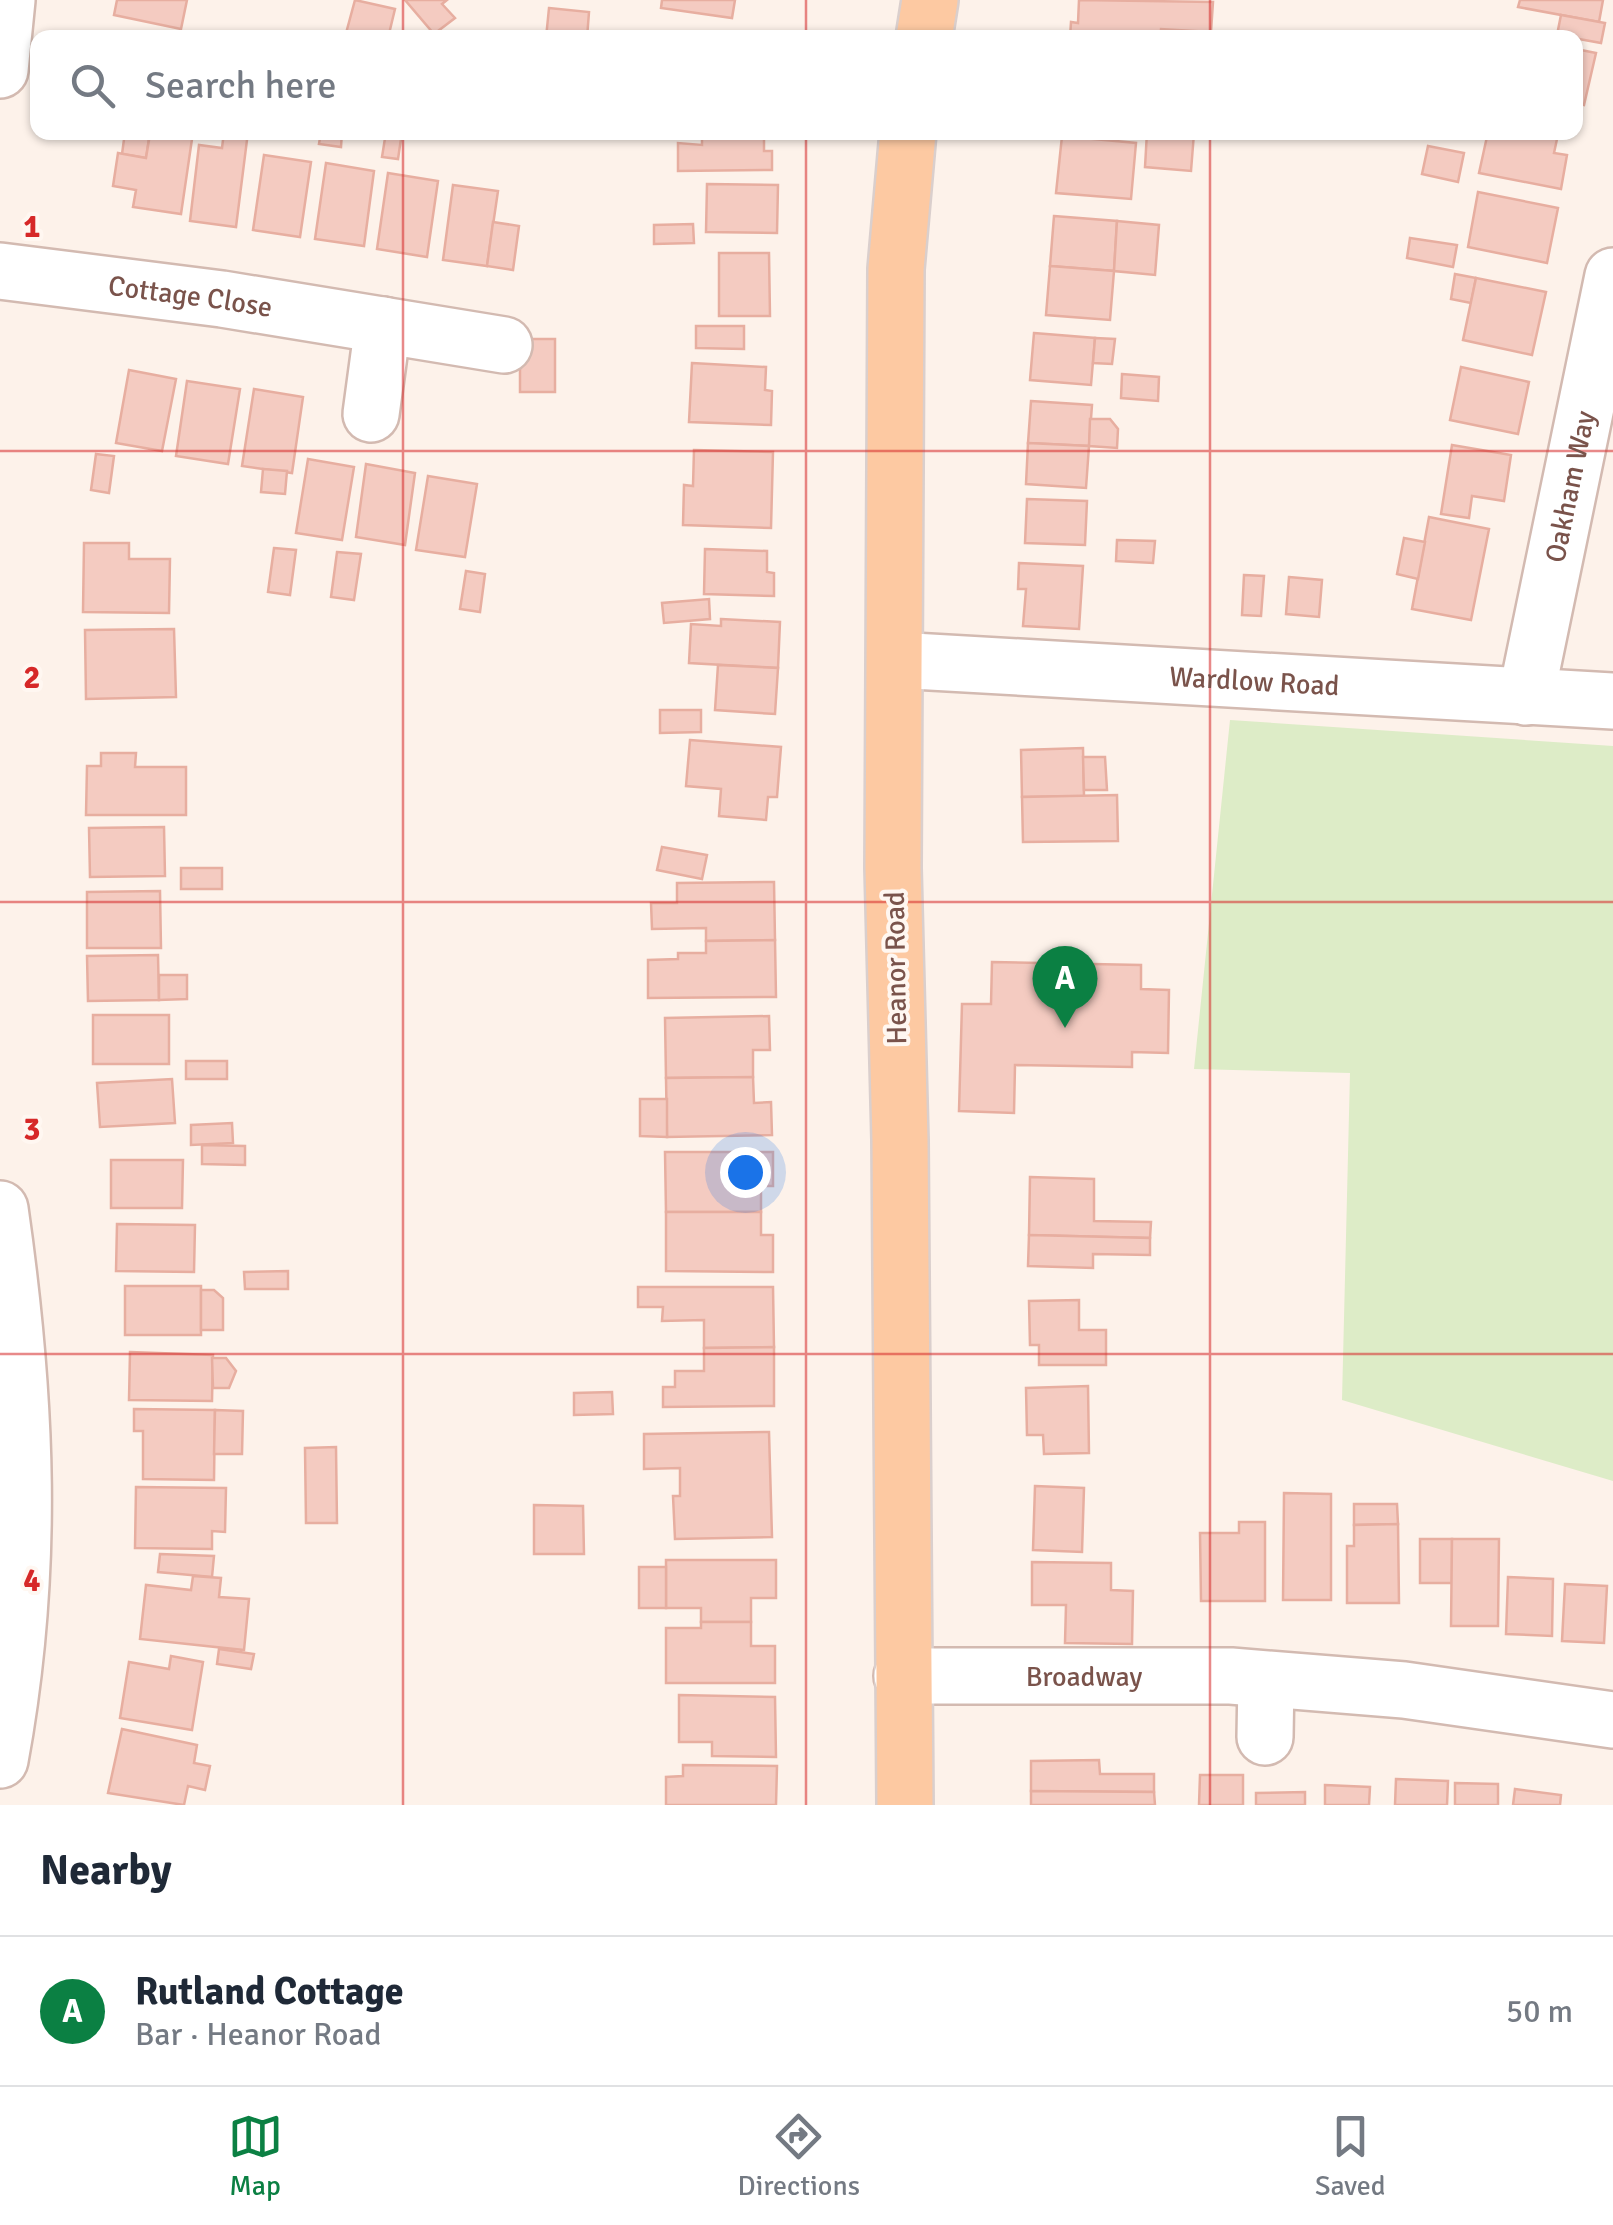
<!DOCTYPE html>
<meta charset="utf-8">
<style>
:root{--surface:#fff;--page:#f2f2f3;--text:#1f2937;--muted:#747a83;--line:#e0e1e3;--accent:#0b8043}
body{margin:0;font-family:Signika,sans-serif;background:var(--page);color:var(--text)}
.you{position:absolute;left:745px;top:1172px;width:35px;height:35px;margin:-25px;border:8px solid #fff;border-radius:50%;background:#1a73e8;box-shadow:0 0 0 15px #1a73e833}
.badge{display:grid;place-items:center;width:65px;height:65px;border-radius:50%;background:var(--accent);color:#fff;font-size:32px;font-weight:700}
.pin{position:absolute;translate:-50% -82px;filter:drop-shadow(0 2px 5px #0008)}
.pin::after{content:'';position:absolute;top:52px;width:35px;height:30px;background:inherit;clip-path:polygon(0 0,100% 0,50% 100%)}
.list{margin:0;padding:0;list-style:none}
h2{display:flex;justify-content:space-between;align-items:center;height:130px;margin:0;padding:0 40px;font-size:42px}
h2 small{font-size:32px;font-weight:400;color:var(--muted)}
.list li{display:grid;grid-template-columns:65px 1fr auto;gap:30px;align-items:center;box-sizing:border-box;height:150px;padding:0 40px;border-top:2px solid var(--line)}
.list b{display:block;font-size:38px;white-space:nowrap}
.list p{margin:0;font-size:32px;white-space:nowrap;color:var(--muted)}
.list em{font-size:32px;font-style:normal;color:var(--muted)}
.icon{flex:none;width:55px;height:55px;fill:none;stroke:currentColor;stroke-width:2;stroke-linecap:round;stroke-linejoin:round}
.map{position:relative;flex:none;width:1613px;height:1805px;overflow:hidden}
.search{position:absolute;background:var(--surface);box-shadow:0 2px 8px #0004;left:30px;right:30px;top:30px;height:110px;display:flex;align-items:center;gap:25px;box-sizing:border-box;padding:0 35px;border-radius:20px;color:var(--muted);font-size:38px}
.sheet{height:280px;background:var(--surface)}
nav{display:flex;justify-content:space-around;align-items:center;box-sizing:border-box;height:140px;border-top:2px solid var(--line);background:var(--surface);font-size:28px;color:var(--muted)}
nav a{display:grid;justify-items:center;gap:5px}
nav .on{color:var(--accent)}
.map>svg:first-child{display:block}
</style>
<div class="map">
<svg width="1613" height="1805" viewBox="0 0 1613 1805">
<rect width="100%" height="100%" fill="#fdf2ea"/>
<path fill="#ddecc7" d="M1230,720L1613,746V1481L1342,1400L1350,1073L1194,1069Z"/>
<g fill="#f4cbc1" stroke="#e7aea0" stroke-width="2.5">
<path d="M117,0H187L181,29L114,15Z"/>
<path d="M355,0L395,9L388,38L345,37Z"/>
<path d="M405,0H447L442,4L455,18L434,34Z"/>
<path d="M662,0H735L732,18L661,8Z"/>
<path d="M1079,0L1213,2L1211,32L1161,29L1160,38H1070L1071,22L1078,23Z"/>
<path d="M1520,0H1603L1599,22L1518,7Z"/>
<path d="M549,8L589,12L587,38H546Z"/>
<path d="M1561,15L1605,23L1601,43L1557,35Z"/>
<path d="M1576,49L1596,53L1584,105L1576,103Z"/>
<path d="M125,132H150L146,158L122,154Z"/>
<path d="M224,132H248L236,227L190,221L199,145L222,148Z"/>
<path d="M321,132H342L341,147L319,144Z"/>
<path d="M386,132H402L398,159L382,157Z"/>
<path d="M702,132H764V151H772V170L678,171V143L702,145Z"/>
<path d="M1147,132L1194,133L1191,171L1145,167Z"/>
<path d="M1488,132H1537L1557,139L1554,153L1567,155L1561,189L1479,173Z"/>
<path d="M150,134L192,139L181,214L133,207L136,190L113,186L118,153L146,158Z"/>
<path d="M1062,136L1136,143L1131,199L1056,193Z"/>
<path d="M1428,146L1464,153L1458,182L1422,174Z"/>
<path d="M264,155L311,162L300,237L253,230Z"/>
<path d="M326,163L374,171L364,246L315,239Z"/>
<path d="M388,173L438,181L427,257L377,249Z"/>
<path d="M707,184L778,185L777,233L706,232Z"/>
<path d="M453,185L498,191L487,266L443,260Z"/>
<path d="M1478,192L1558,208L1547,263L1468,247Z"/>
<path d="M1054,216L1117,221L1114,271L1050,266Z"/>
<path d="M1117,221L1159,225L1155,275L1114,271Z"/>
<path d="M493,222L519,226L513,270L487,266Z"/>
<path d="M693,224L694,243L654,244V225Z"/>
<path d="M1410,238L1457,245L1453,267L1407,258Z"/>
<path d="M719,253H769L770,316H719Z"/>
<path d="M1050,266L1114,271L1110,320L1046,315Z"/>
<path d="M1455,274L1476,278L1471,303L1451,299Z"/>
<path d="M1476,278L1546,292L1532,355L1463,340Z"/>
<path d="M696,326H744V349L696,348Z"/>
<path d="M1034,333L1095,338L1091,385L1030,380Z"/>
<path d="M1095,338L1115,339L1112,364L1093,363Z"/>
<rect x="520" y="339" width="35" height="53"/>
<path d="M692,363L766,367L765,390L772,391L771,425L689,422Z"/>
<path d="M1461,367L1529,382L1518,434L1450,420Z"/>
<path d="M129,370L176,379L162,451L116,443Z"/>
<path d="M1122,374L1159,377L1158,401L1121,398Z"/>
<path d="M187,381L240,389L228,464L176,456Z"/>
<path d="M254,389L303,397L292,473L242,466Z"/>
<path d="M1031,401L1092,405L1089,446L1028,443Z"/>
<path d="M1090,419H1110L1118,429L1117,448L1089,446Z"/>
<path d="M1028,443L1089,446L1086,488L1026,484Z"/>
<path d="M1452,445L1511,455L1504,501L1472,496L1469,518L1441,514Z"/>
<path d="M694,450L773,452L771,528L683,525L684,485L693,486Z"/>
<path d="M96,454L114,456L109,493L91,490Z"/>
<path d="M308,459L354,467L342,540L296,533Z"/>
<path d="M366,464L415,473L405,545L356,537Z"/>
<path d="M263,469L287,471L285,494L261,492Z"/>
<path d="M428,476L477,484L465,557L416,550Z"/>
<path d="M1027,499L1087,501L1085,545L1025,543Z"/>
<path d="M1429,517L1489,529L1471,620L1412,609Z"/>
<path d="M1404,538L1425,542L1418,579L1397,574Z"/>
<path d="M1117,540L1155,541L1153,563L1116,561Z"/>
<path d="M84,543H129V559H170L169,613L83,612Z"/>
<path d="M274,548L296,550L290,595L268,592Z"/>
<path d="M705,549L767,551V572L774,573V596L704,594Z"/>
<path d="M337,552L361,554L354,600L331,597Z"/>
<path d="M1019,563L1083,566L1079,629L1023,626L1026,589H1018Z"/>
<path d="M466,571L485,574L480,612L460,609Z"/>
<path d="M1244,575L1264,576L1261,616L1242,615Z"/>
<path d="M1289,577L1322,580L1319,617L1286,614Z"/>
<path d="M709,599L710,619L664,623L662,603Z"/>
<path d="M721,619L780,622L778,668L689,663L691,624L721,626Z"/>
<path d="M174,629L176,697L86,699L85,630Z"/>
<path d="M718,665L778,668L775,714L715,710Z"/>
<path d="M660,710H701V732L660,733Z"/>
<path d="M690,740L781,747L777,797H768L766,820L719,816L721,789L686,786Z"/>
<path d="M1083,748L1084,796L1022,797L1021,750Z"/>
<path d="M101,753H136L135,767H186V815H86L87,766H101Z"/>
<path d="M1083,757H1105L1107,790H1084Z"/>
<path d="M1117,795L1118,841L1023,842L1022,797Z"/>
<path d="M164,827L165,876L90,877L89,828Z"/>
<path d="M662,847L707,855L702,879L657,870Z"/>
<rect x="181" y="868" width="41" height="21"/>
<path d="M774,882L775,940L706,941V928L652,929L651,903H677V883Z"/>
<path d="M160,891L161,948H87V892Z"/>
<path d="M775,940L776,997L648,998V960L678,959V953H706V941Z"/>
<path d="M158,955L159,1000L88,1001L87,956Z"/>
<path d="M992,962L1141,965V989L1169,990L1168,1053L1132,1052V1067L1015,1065L1014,1113L959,1111L962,1004H991Z"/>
<path d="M159,975H187V999L159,1000Z"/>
<rect x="93" y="1015" width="76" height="49"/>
<path d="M769,1016L770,1050H753V1077L666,1078L665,1018Z"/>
<rect x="186" y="1061" width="41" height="18"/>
<path d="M753,1077L754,1103L771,1102L772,1135L667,1137L666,1078Z"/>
<path d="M172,1079L175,1123L100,1127L97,1083Z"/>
<path d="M640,1099H667V1137L640,1136Z"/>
<path d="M232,1123L233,1143L191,1145V1125Z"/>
<path d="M202,1145L245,1146V1165L202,1164Z"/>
<path d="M665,1152H773V1186H761V1212H666Z"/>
<path d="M111,1160H183L182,1208H111Z"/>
<path d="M1030,1177L1094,1179V1221L1151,1222L1150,1238L1029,1235Z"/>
<path d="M666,1212H761V1235H773V1272L666,1271Z"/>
<path d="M117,1224L195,1225L194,1272L116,1271Z"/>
<path d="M1029,1235L1150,1238V1255L1093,1254V1268L1028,1266Z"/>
<path d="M288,1271V1289H245L244,1272Z"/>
<rect x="125" y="1286" width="76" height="49"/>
<path d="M638,1287H773L774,1347L704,1348V1320L662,1321L663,1307H638Z"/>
<path d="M201,1290H214L223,1298V1330H201Z"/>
<path d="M1079,1300V1330H1106V1365H1039V1345H1030L1029,1301Z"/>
<path d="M774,1347V1406L663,1407V1387H675V1371H704V1348Z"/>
<path d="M130,1352L213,1355L212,1401L129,1400Z"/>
<path d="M212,1358H226L236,1371L229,1388H213Z"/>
<path d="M1088,1386L1089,1453L1044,1454L1043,1435H1027L1026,1388Z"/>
<path d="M612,1392L613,1414L574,1415V1393Z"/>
<path d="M134,1409L215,1410L214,1480L143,1479V1431H134Z"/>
<path d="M215,1410L243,1411L242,1454H214Z"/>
<path d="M769,1432L772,1537L675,1539L673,1496H680V1468L644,1469V1434Z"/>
<path d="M336,1447L337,1523H306L305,1448Z"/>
<path d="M1035,1486L1084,1488L1082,1552L1033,1550Z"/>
<path d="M136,1487L226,1488L225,1532L212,1531V1549L135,1548Z"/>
<path d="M1284,1493L1331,1494V1600H1283Z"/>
<path d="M1354,1504H1397L1398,1524L1354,1525Z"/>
<path d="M534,1505L583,1506L584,1554H534Z"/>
<path d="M1239,1522H1265V1601H1201L1200,1533H1239Z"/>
<path d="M1398,1524L1399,1603H1347V1546H1354V1525Z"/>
<rect x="1420" y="1539" width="32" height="44"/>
<path d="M1452,1539H1499L1498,1626H1451Z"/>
<path d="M160,1554L214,1556L212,1577L158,1572Z"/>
<path d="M666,1560H776V1598H751V1622H701V1608H666Z"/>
<path d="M1032,1562L1111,1563V1590L1133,1591L1132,1644L1065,1643L1066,1605H1032Z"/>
<rect x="639" y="1567" width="27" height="41"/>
<path d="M193,1576L221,1578L219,1597L249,1599L244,1650L140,1639L146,1585L191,1590Z"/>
<path d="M1508,1577L1553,1579L1552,1636L1506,1634Z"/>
<path d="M1565,1584L1607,1586L1604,1643L1562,1641Z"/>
<path d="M701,1622H751V1646H775V1683H666V1628H701Z"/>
<path d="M219,1649L254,1654L251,1669L217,1664Z"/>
<path d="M171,1656L203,1662L192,1730L120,1718L129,1662L169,1669Z"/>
<path d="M679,1695L775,1697L776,1757L712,1756V1742H679Z"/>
<path d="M122,1729L197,1745L194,1763L210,1766L205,1790L188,1786L184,1805L108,1793Z"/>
<path d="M1099,1760L1100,1774H1154V1792L1031,1791V1761Z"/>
<path d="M683,1765L777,1766L776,1805H666V1777L683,1776Z"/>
<path d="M1200,1775H1243V1805H1199Z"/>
<path d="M1396,1779L1448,1781L1447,1805H1395Z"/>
<path d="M1455,1783L1498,1784V1805H1455Z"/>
<path d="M1325,1785L1370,1787L1369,1805H1325Z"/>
<path d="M1515,1789L1561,1795L1560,1805H1513Z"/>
<path d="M1031,1791L1154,1792L1155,1805H1031Z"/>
<path d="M1305,1792V1805H1256V1793Z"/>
</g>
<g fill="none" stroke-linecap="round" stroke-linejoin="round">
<defs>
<g id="minor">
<path d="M0,70L7,0"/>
<path id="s1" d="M0,271L222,299L504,345"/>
<path d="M371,414L383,325"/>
<path id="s2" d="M895,660L1613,701"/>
<path id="s3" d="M1526,697L1613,276"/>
<path d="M0,1209C27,1397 35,1571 0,1760"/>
<path id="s4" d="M902,1676H1231L1404,1690L1613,1720"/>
<path d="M1265,1737L1266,1680"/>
</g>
<g id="major">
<path d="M924,38L930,0"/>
<path d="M905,1805L900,1140L893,868L896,269L908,132"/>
</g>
</defs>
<use href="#minor" stroke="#d3bab1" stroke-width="60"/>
<use href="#major" stroke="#dacfcd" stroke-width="60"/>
<use href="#minor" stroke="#fff" stroke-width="55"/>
<use href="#major" stroke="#fdc9a2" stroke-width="55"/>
</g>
<path fill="none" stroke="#d62828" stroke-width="2.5" stroke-opacity="0.55" d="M403,0V38M806,0V38M1210,0V38M403,132V1805M806,132V1805M1210,132V1805M0,451H1613M0,902H1613M0,1354H1613"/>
<g text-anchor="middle" stroke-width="8" stroke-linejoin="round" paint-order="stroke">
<g font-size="28" fill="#7a534b" stroke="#fff7f1">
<text dy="10" stroke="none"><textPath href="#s1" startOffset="192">Cottage Close</textPath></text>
<text dy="10" stroke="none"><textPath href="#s3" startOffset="215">Oakham Way</textPath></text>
<text dy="10" stroke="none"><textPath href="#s2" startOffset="360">Wardlow Road</textPath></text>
<text transform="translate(895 968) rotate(-91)" y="10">Heanor Road</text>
<text dy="10" stroke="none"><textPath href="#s4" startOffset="182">Broadway</textPath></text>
</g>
</g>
<g font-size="32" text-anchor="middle" font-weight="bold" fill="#d62828" stroke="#fff7f1" stroke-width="8" stroke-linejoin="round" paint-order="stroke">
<text x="32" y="237">1</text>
<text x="32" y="688">2</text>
<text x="32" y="1140">3</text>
<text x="32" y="1591">4</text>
</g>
</svg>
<div class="you"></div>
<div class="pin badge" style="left:1065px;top:1028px">A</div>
<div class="search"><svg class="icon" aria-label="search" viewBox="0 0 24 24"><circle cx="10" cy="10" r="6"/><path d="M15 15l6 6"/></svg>Search here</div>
</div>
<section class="sheet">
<h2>Nearby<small></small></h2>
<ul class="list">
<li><span class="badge">A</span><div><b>Rutland Cottage</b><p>Bar · Heanor Road</p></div><em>50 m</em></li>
</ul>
</section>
<nav>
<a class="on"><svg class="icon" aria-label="map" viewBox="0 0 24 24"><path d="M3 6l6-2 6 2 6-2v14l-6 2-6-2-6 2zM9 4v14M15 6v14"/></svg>Map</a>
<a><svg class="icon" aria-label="directions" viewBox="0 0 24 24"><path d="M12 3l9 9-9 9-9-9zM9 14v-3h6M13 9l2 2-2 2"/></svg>Directions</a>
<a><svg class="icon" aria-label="saved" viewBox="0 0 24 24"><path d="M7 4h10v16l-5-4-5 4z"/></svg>Saved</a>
</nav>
